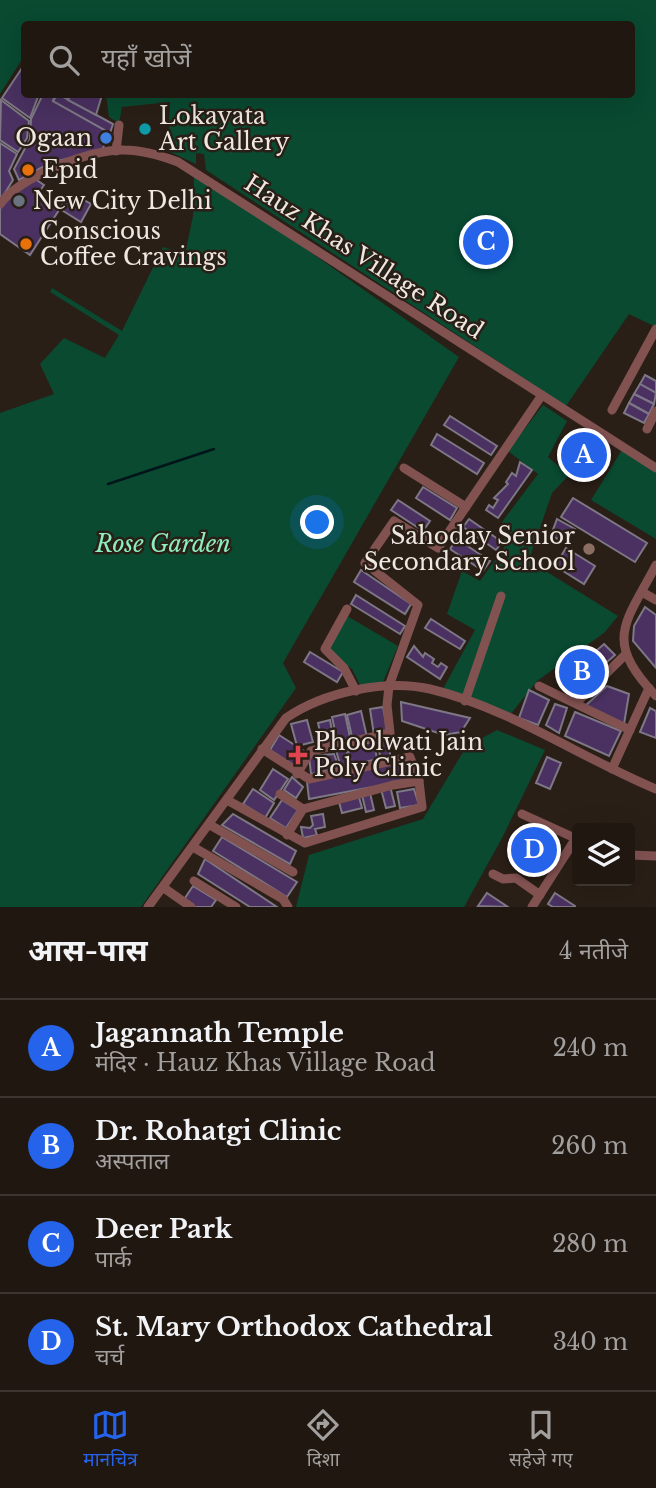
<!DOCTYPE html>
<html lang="hi">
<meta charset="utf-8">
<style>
:root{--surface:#201710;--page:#282019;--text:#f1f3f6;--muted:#a29f9f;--line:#3d3630;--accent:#2563eb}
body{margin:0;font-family:"Libre Baskerville","Noto Sans Devanagari",serif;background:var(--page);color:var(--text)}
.controls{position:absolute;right:21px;bottom:21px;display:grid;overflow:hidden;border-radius:7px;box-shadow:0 7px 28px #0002}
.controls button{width:63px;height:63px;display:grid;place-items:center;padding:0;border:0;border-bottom:2px solid var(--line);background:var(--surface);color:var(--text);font:35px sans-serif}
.you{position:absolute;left:318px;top:523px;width:24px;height:24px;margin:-18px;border:5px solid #fff;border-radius:50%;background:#1a73e8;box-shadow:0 0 0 10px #1a73e833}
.badge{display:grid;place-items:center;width:46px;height:46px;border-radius:50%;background:var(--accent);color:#fff;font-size:23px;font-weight:700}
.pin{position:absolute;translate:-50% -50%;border:4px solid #fff;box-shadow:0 2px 7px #0006}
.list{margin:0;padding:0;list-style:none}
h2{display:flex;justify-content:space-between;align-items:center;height:91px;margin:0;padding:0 28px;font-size:30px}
h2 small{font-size:23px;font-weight:400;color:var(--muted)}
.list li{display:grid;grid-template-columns:46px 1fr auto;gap:21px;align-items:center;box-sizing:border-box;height:98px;padding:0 28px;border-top:2px solid var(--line)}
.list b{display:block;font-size:26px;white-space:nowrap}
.list p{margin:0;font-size:23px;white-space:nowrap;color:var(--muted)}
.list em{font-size:23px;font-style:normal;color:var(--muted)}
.icon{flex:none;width:38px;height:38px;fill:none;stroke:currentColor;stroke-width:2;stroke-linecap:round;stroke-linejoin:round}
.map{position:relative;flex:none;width:656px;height:907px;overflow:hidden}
.search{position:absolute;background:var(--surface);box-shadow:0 7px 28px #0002;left:21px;right:21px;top:21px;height:77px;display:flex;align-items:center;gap:18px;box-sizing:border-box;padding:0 24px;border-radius:7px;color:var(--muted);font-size:26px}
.sheet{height:483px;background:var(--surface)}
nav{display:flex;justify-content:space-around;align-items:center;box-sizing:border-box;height:98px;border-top:2px solid var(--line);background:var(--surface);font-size:19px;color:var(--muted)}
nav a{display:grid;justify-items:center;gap:4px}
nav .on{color:var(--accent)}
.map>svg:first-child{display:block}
</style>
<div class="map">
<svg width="656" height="907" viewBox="0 0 656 907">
<rect width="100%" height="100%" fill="#2a1f16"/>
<g fill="#094a31">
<path d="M0,0H656V327L629,314L566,406L206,170L204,154L196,153V164L168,151L170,102L122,107L119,123L109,117L106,95L632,94V24H24V63L21,61L0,94Z"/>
<path d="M194,176L228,194L459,357L283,663L296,688L141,907H0V413L54,394L40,364L64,338L105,358L119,335L50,292L52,288L122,331L163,247L185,254L193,216Z"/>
<path d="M543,405L567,421L548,457L569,475L552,493L531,554L539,567L618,616L604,633L537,681L510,715L443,689L475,630L447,614L462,571L480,581L505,546L502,522L538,474L508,451Z"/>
<path d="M622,450L656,470V539L591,500Z"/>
<path d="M342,613L398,646L383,682L361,687L352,669L323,648Z"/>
<path d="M497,730L545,750L502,838L464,907H296L309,855L423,819L466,747Z"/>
</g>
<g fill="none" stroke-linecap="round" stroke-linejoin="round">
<path stroke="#00151a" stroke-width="2.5" d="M108,484L214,449"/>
</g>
<g fill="#4a3161" stroke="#7e7786" stroke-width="2">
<path d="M24,65V94H39L30,118L2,98Z"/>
<path d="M43,94H49L54,98L53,101L110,133L102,150L50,163L19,180L14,169L30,139L31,119Z"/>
<path d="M58,94L113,124L110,133L53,101Z"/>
<path d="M71,94L102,95L96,115L68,100Z"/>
<path d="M1,100L29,121L27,138L18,152L0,140Z"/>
<path d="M0,143L17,154L9,171L13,180L0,201Z"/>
<path d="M32,177L44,185L39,192L61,207L30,255L0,234V209L11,192Z"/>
<path d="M66,199L80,207L84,200L91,204L81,222L60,209Z"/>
<path d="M645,375L656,381V393L640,384Z"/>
<path d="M640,384L656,393L654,404L634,394Z"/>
<path d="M634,394L654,404L649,414L629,403Z"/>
<path d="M629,403L649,414L644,423L624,413Z"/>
<path d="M450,416L497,446L491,455L444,425Z"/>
<path d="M437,434L484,463L477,474L431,445Z"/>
<path d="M520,462L532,470L498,518L486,510L489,505L493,508L498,500L494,498L508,484L506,482L512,473L516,476Z"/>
<path d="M423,487L457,508L450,520L416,498Z"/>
<path d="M573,498L647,543L635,562L561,517Z"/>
<path d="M398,500L430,521L423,531L391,510Z"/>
<path d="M469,519L502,542L496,550L463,527Z"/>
<path d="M557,519L575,529L566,544L551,535Z"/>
<path d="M457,539L490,561L483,571L450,549Z"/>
<path d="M566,548L595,566L584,584L555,566Z"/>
<path d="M361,570L411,604L405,614L354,582Z"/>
<path d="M356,595L405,626L400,634L351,604Z"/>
<path d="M645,607L656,615V668L633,641L634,626Z"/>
<path d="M431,619L465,641L460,649L425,628Z"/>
<path d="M604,644L615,655L607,662L596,651Z"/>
<path d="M414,646L423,657L425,653L434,659L432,663L438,667L441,663L447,667L440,679L407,657Z"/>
<path d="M593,649L605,662L599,668L587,656Z"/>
<path d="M310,652L343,672L337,682L304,662Z"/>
<path d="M586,657L597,669L590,675L579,663Z"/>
<path d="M577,663L590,678L583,684L570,669Z"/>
<path d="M569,670L582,685L574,692L561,677Z"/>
<path d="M607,686L629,694L624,724L584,707Z"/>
<path d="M529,690L549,700L538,725L519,718Z"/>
<path d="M401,702L470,718L461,732L444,735L402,721Z"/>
<path d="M555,704L567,708L559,733L546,725Z"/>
<path d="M383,707L388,733L374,735L370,709Z"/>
<path d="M650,708L656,711V738L640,732Z"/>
<path d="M361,711L367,737L353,741L347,715Z"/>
<path d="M575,712L621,731L609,756L565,736Z"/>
<path d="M345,714L351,742L338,745L332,717Z"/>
<path d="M307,720L313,742L297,746L291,724Z"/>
<path d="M330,720L335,747L324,749L318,723Z"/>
<path d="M279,735L304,751L295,766L270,750Z"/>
<path d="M387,738L391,759L381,761L377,740Z"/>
<path d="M374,742L377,759L353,765L346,746Z"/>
<path d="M346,748L350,766L341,768L336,750Z"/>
<path d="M334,754L339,768L311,774L309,756Z"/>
<path d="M547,757L561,763L550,789L536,783Z"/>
<path d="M411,760L415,779L309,799L307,782Z"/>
<path d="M273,769L288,779L274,800L260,790Z"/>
<path d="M292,777L303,787L296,798L284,790Z"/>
<path d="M390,786L395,806L386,808L381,789Z"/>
<path d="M253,789L274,803L265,818L243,804Z"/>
<path d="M414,789L419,805L400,808L397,792Z"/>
<path d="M370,793L374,810L366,812L362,795Z"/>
<path d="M359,797L362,808L342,813L339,802Z"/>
<path d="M282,800L298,810L286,828L270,818Z"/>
<path d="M233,814L296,851L290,864L222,825Z"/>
<path d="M323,814L325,827L315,829L317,835L303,838L301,827L310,828L313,825L311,816Z"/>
<path d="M524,833L553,851L543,866L514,848Z"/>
<path d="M222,837L297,882L287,897L213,851Z"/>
<path d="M205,859L277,907H250L198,874Z"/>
<path d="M193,886L216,900L211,907H193L183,901Z"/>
<path d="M487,893L508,907L478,906Z"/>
<path d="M555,893L575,906V907H553L548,904Z"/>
</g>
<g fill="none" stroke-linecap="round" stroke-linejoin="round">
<g stroke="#825251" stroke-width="9">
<path d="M116,151L119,125"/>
<path d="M0,204C20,177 90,149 124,150C141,150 162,156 178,162L656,468"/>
<path d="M612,410L656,329"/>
<path d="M647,429L656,411"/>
<path d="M404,468L466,507"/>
<path d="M656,565C625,624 603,640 656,696"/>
<path d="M642,592L656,600"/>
<path d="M347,609L325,649L344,668L356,691"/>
<path d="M539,686L630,730"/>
<path d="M465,701L501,596"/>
<path d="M576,703L625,655"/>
<path d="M612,769L649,688"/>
<path d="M297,774L311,751L390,733L387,705L389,686L418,605L365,563L394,521L438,548L542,395"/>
<path d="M280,794L303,809L287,835"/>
<path d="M227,800L305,843L422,807L419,781L410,757L309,779L262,749"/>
<path d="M303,809L393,785L419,781"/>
<path d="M522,814L577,839"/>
<path d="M210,825L293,872"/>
<path d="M193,847L283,899L288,907"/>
<path d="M630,855L656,856"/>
<path d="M493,874L503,879L516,878L540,895"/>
<path d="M194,881L236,907"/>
<path d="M164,888L191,907"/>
<path d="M148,907L286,718C324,692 385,679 430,689C510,708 581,758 656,789"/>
<path d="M532,907L576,838"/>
</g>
</g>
<circle fill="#0f9aa8" stroke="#2a1f16" stroke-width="2.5" cx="145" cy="129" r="7"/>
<circle fill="#3f7fe0" stroke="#2a1f16" stroke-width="2.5" cx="106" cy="138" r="7"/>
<g fill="#e8710a" stroke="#2a1f16" stroke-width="2.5">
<circle cx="28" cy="170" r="7"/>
<circle cx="26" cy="244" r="7"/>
</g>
<circle fill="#6b7280" stroke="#2a1f16" stroke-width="2.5" cx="19" cy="201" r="7"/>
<circle fill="#8d6e63" stroke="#2a1f16" stroke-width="2.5" cx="589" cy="549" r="7"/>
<path fill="#e0444e" stroke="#2a1f16" stroke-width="2.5" d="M294.5 744.5h7v7h7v7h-7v7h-7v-7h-7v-7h7z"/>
<g text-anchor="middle" stroke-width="5" stroke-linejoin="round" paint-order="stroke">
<g font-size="23" fill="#efe7e1" stroke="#2a1f16" text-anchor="start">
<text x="159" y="124">Lokayata<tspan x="159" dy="26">Art Gallery</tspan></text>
<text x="92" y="146" text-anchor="end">Ogaan</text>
<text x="42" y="178">Epid</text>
<text x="33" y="209">New City Delhi</text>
<text x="40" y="239">Conscious<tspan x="40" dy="26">Coffee Cravings</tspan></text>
<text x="575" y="544" text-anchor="end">Sahoday Senior<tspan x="575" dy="26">Secondary School</tspan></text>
<text x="314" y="750">Phoolwati Jain<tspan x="314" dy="26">Poly Clinic</tspan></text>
</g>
<g font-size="23" fill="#efe7e1" stroke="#2a1f16">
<text transform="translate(364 257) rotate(33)" y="8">Hauz Khas Village Road</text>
</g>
<g font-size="23" font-style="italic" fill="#8dedbe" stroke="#2a1f16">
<text x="163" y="552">Rose Garden</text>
</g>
</g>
</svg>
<div class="controls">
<button><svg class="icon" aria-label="layers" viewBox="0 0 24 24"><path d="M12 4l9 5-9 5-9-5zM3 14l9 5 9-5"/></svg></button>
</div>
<div class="you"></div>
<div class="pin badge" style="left:584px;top:455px">A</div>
<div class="pin badge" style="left:582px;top:672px">B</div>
<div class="pin badge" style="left:486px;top:242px">C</div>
<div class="pin badge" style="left:534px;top:850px">D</div>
<div class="search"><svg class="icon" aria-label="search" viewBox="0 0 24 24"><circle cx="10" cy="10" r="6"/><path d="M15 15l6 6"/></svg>यहाँ खोजें</div>
</div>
<section class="sheet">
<h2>आस-पास<small>4 नतीजे</small></h2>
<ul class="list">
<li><span class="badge">A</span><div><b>Jagannath Temple</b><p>मंदिर · Hauz Khas Village Road</p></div><em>240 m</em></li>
<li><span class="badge">B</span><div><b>Dr. Rohatgi Clinic</b><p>अस्पताल</p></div><em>260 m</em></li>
<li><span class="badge">C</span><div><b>Deer Park</b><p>पार्क</p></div><em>280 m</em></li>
<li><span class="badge">D</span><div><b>St. Mary Orthodox Cathedral</b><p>चर्च</p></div><em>340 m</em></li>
</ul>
</section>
<nav>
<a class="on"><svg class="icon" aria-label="map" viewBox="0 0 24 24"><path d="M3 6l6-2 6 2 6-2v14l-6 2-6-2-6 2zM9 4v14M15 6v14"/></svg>मानचित्र</a>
<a><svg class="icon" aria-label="directions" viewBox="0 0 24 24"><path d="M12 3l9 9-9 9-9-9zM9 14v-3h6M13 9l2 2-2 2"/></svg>दिशा</a>
<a><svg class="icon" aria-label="saved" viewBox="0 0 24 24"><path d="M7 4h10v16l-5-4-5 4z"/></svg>सहेजे गए</a>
</nav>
